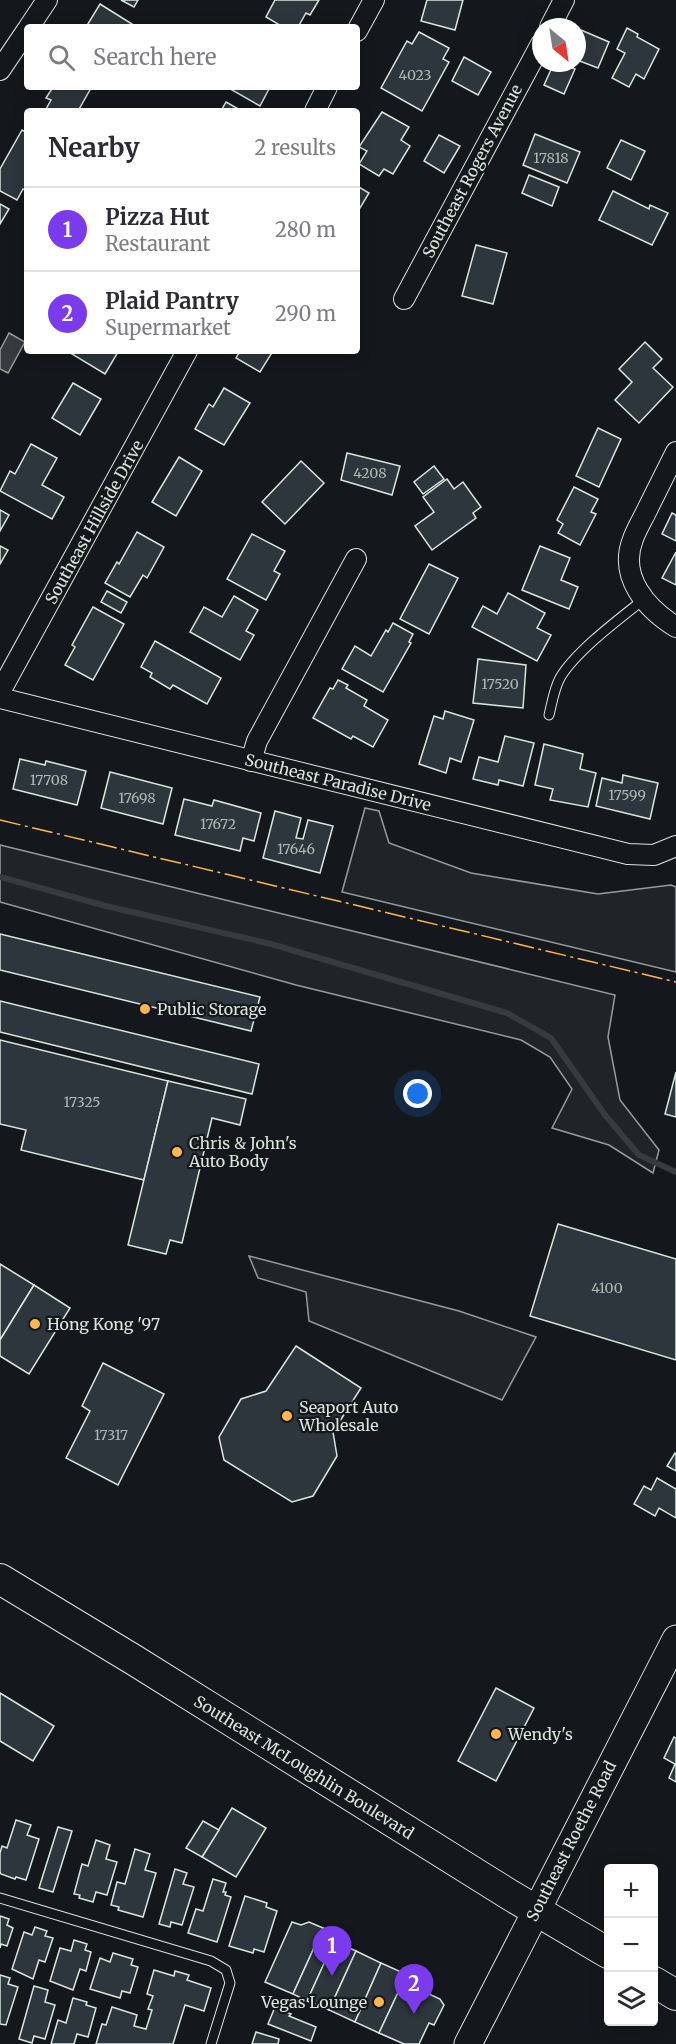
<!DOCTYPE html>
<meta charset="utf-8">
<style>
:root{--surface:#fff;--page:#f2f2f3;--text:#2b2b33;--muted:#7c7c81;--line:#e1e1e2;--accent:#7c3aed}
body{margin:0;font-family:Merriweather,serif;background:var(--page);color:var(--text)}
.controls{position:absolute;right:18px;bottom:18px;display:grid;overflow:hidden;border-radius:6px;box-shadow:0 3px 15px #0003}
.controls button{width:54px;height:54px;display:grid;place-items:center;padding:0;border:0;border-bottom:2px solid var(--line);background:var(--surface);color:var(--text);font:30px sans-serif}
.compass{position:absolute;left:532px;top:18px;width:54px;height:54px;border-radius:50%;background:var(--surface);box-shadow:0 3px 15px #0003;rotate:150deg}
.you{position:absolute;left:418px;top:1094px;width:21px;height:21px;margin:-15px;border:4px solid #fff;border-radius:50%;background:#1a73e8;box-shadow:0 0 0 9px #1a73e833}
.badge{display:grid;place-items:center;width:39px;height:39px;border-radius:50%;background:var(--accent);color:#fff;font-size:20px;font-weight:700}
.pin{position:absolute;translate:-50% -50px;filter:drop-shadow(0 2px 3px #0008)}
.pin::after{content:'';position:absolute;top:32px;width:21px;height:18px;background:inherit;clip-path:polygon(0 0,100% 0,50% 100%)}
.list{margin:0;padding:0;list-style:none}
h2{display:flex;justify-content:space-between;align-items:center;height:78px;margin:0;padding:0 24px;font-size:26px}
h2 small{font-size:20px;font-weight:400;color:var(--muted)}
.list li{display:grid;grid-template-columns:39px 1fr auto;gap:18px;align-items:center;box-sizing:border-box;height:84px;padding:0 24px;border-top:2px solid var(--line)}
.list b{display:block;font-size:22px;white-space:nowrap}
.list p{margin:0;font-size:20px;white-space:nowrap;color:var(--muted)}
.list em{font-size:20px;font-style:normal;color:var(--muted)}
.icon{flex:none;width:33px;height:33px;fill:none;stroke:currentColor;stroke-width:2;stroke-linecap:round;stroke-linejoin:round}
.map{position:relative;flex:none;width:676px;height:2044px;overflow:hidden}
.search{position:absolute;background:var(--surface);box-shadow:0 3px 15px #0003;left:24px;top:24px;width:336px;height:66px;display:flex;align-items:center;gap:15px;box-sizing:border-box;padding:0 21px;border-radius:6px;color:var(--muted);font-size:22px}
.panel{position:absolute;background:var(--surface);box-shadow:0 3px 15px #0003;left:24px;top:108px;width:336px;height:246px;border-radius:6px}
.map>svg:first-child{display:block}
</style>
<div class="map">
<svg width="676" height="2044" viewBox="0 0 676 2044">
<rect width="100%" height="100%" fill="#14181c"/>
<g fill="#202428" stroke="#939e99" stroke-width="1.5">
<path d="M365,808L379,811L389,843L471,873L598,894L671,885L676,887V972L342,892Z"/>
<path d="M0,845L615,995L608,1037L620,1100L659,1150L653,1173L609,1145L552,1128L572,1089L550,1057L521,1040L296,985L0,902Z"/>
<path d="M249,1256L459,1311L536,1337L502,1400L309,1321L306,1292L258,1278Z"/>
</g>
<path fill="#363b3e" stroke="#939e99" stroke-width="1.5" d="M9,333L25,342L8,373L0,369V350Z"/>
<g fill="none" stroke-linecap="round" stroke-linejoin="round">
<path stroke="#363b3e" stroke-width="6" d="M0,877L106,906L271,944L507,1013L551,1038L605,1115L639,1155L676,1172"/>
</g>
<g fill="#2c363c" stroke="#d8e6dc" stroke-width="1.5">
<path d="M121,0H138L134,7Z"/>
<path d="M275,0H319L310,15L306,13L298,27H283L266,17Z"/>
<path d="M427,0H463L455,30L421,21Z"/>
<path d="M100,4L132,24L130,27H86Z"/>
<path d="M627,28L638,34L637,37L659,49L644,79L636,74L629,87L612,78L625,53L617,49Z"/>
<path d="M581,30L609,42L598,68L577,60V40Z"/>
<path d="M419,32L449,48L443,59L449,62L422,111L381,88L407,41L412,44Z"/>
<path d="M464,57L491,72L478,95L452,81Z"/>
<path d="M554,63H561L575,69L564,94L544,85Z"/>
<path d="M53,87H89L91,88L78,111H45L51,100L46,98Z"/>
<path d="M234,87H270L260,106L232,90Z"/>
<path d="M226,102L242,111H221Z"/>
<path d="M382,112L409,127L401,140L410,146L393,174L384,169L379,176L359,164L367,151L359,147Z"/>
<path d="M22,130L27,133V187L25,190L23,189L17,200L0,191V169Z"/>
<path d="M535,134L580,152L567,183L523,165Z"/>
<path d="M439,135L460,146L444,173L424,161Z"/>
<path d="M621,140L645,151L631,180L607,168Z"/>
<path d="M529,175L559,187L552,206L522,193Z"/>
<path d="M357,186L369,193L357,213Z"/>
<path d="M613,191L649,209L650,205L668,213L652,245L599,220Z"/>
<path d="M0,204L9,209L0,224Z"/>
<path d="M476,245L507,253L493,304L462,296Z"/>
<path d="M645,342L662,359L653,368L673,387L639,423L615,400L632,382L619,369Z"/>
<path d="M67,351H116L118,352L105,374Z"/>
<path d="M240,351H273L260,372L236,358Z"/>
<path d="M73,383L101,399L80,435L52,418Z"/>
<path d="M224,388L250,403L224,445L195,429L209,404L213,407Z"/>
<path d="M598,428L621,439L599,487L576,476Z"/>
<path d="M31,444L57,458L42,485L64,497L52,519L0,491L10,471L15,474Z"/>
<path d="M347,453L400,466L392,495L341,480Z"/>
<path d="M179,457L202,471L176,516L152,502Z"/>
<path d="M301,461L324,483L285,524L262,502Z"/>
<path d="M434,466L444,479L423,494L414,482Z"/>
<path d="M447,479L454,489L463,482L481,507L473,513L476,518L432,550L415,526L434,512L423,497Z"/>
<path d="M574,487L598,499L591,512L596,514L580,545L558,533L563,524L557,520Z"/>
<path d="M0,510L9,515L0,531Z"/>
<path d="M672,513L676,515V541L662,534Z"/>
<path d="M137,532L164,547L147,578L143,575L130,597L105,583L117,562L119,564Z"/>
<path d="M252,534L285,551L274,571L280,574L266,600L227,579Z"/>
<path d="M0,546L8,550L0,564Z"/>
<path d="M540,546L570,558L561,580L578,587L569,609L522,590Z"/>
<path d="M676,552V585L662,578Z"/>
<path d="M429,564L458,578L429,634L400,619Z"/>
<path d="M107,591L127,602L121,613L101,602Z"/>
<path d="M508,593L545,613L537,628L551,635L537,661L472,627L483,606L497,614Z"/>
<path d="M234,596L258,610L246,631L254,635L240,660L190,632L204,607L222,617Z"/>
<path d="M93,607L124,624L93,680L65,665L75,647L72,645Z"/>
<path d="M393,623L413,634L409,642L411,643L383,692L342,669L355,646L371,656L386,630L388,632Z"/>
<path d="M155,641L221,678L207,704L173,685L170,689L150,677L152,673L141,667Z"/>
<path d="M478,659L526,665L523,708L473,703Z"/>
<path d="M338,680L348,685L346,688L367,700L364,706L388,720L373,747L353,736L351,739L313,718L330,688L333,689Z"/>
<path d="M445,711L474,720L461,762L450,758L446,773L419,764L434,716L443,719Z"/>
<path d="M505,736L534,743L523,786L499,780L498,785L473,779L479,757L498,762Z"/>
<path d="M544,744L583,754L580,769L596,773L588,807L550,800L553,789L535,785Z"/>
<path d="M20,759L45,765L46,761L86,771L77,805L13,789Z"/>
<path d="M110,772L172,788L163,824L101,808Z"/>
<path d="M623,775L658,783L650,819L596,806L602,778L622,783Z"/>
<path d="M184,799L212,806L214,800L261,813L254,841L243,838L240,851L175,835Z"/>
<path d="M275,811L301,818L296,838L303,839L308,820L333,826L320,873L263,858Z"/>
<path d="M0,934L260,997L251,1031L0,970Z"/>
<path d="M0,1001L259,1064L252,1094L0,1032Z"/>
<path d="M0,1040L168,1081L144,1180L21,1150L26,1130L0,1124Z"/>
<path d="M676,1072V1117L665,1114Z"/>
<path d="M168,1081L246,1099L240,1125L212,1118L182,1243L170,1240L166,1254L128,1245Z"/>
<path d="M558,1224L676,1259V1360L530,1316Z"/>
<path d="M0,1264L34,1285L0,1340Z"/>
<path d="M34,1285L70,1308L29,1374L0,1356V1340Z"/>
<path d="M296,1346L361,1388L333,1432L337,1456L313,1496L292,1502L224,1460L219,1437L241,1399L266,1391Z"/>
<path d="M103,1363L164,1394L118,1485L66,1458L90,1411L82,1406Z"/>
<path d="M675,1453L676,1454V1471L667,1466Z"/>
<path d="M657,1478L676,1489V1518L659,1508L655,1516L634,1504L644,1486L651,1490Z"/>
<path d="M496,1688L534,1708L496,1781L458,1761Z"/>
<path d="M0,1693L54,1726L33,1761L0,1741Z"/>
<path d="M674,1737L676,1738V1782L669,1778L675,1764L664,1758Z"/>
<path d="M232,1808L266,1828L236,1877L202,1857Z"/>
<path d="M16,1820L31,1825L27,1835L39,1839L26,1880L16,1877L15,1879L1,1874L0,1872V1853L2,1846L7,1848Z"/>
<path d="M203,1821L219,1830L202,1857L186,1848Z"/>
<path d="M58,1827L72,1831L53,1892L39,1888Z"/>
<path d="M96,1840L110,1845L106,1859L117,1862L107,1895L96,1892L93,1902L79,1898L80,1895L74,1894L82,1864L88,1866Z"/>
<path d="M135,1849L150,1854L145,1870L156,1873L143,1917L118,1910L119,1907L111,1905L117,1882L125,1884Z"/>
<path d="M175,1869L187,1873L183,1884L194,1887L182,1925L171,1922L170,1927L159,1924Z"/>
<path d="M213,1879L226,1883L223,1892H226L225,1895L231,1897L217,1942L188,1933L196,1909L203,1911Z"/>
<path d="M245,1896L267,1903L266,1907L277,1911L264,1952L254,1949L253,1953L229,1946Z"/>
<path d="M0,1916L9,1919L7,1925L13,1928L7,1946L1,1944L0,1948Z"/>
<path d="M292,1922L301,1925L309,1922L323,1928L293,1994L265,1982Z"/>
<path d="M35,1927L47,1931L45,1936L53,1938L45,1962L39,1960L33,1979L12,1969L24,1932L32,1935Z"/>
<path d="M323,1928L337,1935L307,2001L293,1994Z"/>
<path d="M337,1935L345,1938L347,1947L356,1951L329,2010L307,2001Z"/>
<path d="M74,1940L87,1944L85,1950L91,1952L86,1971L80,1969L73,1990L50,1981L60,1948L71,1951Z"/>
<path d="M356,1951L381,1963L355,2022L329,2010Z"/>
<path d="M113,1953L133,1959L131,1965L138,1967L130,1993L122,1991L120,1998L90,1989L100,1958L110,1962Z"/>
<path d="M381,1963L399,1971L403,1982L379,2033L355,2022Z"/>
<path d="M154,1970L174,1976L175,1971L189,1975L187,1980L211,1988L204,2011L185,2005L173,2044H96L102,2024L106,2025L112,2007L137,2015L134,2026L146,2029L152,2010L148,2009L153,1996L147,1994Z"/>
<path d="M0,1975L10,1978L8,1984L18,1987L6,2025L0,2024Z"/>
<path d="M403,1982L440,1999L444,2005L434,2025L429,2023L419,2044H404L379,2033Z"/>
<path d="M34,1986L48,1990L45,2002L55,2005L45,2039L34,2036L32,2043L19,2039Z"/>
<path d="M73,1998L87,2002L86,2005L96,2008L88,2037L77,2034L74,2044H51L58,2020L66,2023Z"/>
<path d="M275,2007L291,2014L289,2016L316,2027L311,2041L268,2024Z"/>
<path d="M256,2032L279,2039L278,2044H252Z"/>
</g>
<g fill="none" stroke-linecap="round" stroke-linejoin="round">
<defs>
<g id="lane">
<path d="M549,715C552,703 554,689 560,678C575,652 619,619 643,600"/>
<path d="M0,1898L211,1961L226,1970L230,1983L211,2044"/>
</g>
<g id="street">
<path d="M29,27L47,0"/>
<path d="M550,27L564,0"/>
<path d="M357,31L374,0"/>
<path d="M0,70L27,30"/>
<path d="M315,111L327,87"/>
<path d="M404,299L541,44"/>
<path d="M676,452C667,470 658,488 649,506C644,517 637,528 633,539C618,577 647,609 676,627"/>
<path d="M0,692L187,351"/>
<path d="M0,698L628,854L654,855L676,846"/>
<path d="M251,761L257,741L356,559"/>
</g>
<path id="secondary" d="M468,2044L676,1639"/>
<g id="primary">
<path d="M0,1579L134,1660L510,1895L608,1953"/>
<path d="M654,1982L676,1995"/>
</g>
</defs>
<use href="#lane" stroke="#d8e6dc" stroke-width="11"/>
<use href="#street" stroke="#d8e6dc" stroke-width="22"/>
<use href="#secondary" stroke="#d8e6dc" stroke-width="29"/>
<use href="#primary" stroke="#d8e6dc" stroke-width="32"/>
<use href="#lane" stroke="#14181c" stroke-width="9"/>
<use href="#street" stroke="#14181c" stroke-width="20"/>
<use href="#secondary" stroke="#14181c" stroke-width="27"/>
<use href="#primary" stroke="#14181c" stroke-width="30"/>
<path stroke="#ffb74d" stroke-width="1.5" stroke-dasharray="21 4.5 3 4.5" stroke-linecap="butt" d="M0,820L676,982"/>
</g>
<g fill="#ffb74d" stroke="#14181c" stroke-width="2">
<circle cx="145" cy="1009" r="6"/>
<circle cx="177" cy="1152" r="6"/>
<circle cx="35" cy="1324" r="6"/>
<circle cx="287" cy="1416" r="6"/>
<circle cx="496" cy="1734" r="6"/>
<circle cx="379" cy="2002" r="6"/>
</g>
<g text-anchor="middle" stroke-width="4.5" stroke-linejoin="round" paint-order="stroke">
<g font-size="14" fill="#adbab4">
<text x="415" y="80">4023</text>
<text x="551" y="163">17818</text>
<text x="370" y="478">4208</text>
<text x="500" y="689">17520</text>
<text x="49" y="785">17708</text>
<text x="627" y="800">17599</text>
<text x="137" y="803">17698</text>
<text x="218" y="829">17672</text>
<text x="296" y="854">17646</text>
<text x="82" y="1107">17325</text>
<text x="607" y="1293">4100</text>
<text x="111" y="1440">17317</text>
</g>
<g font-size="16" fill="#d8e6dc" stroke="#14181c">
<text transform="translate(472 171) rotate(-62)" y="6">Southeast Rogers Avenue</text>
<text transform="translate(94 522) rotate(-61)" y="6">Southeast Hillside Drive</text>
<text transform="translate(338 782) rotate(14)" y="6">Southeast Paradise Drive</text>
<text transform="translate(304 1767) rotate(32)" y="6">Southeast McLoughlin Boulevard</text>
<text transform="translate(571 1841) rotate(-63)" y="6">Southeast Roethe Road</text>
</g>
<g font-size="16" fill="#d8e6dc" stroke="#14181c" text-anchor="start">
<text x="157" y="1015">Public Storage</text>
<text x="189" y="1149">Chris &amp; John's<tspan x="189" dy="18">Auto Body</tspan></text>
<text x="47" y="1330">Hong Kong '97</text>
<text x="299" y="1413">Seaport Auto<tspan x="299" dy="18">Wholesale</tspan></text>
<text x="508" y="1740">Wendy's</text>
<text x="367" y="2008" text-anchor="end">Vegas Lounge</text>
</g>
</g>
</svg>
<div class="controls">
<button>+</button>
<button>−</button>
<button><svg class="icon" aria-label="layers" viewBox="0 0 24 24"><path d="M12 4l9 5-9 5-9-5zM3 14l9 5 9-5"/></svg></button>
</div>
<svg class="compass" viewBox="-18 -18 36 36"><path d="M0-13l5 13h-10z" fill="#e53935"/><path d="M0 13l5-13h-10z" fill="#7c7c81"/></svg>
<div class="you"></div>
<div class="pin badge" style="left:332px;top:1976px">1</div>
<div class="pin badge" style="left:414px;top:2014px">2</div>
<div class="search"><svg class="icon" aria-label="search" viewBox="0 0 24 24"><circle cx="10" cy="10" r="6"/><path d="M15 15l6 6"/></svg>Search here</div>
<section class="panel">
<h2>Nearby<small>2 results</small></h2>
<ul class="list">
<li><span class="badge">1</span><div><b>Pizza Hut</b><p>Restaurant</p></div><em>280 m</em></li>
<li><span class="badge">2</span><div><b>Plaid Pantry</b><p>Supermarket</p></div><em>290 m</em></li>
</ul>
</section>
</div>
